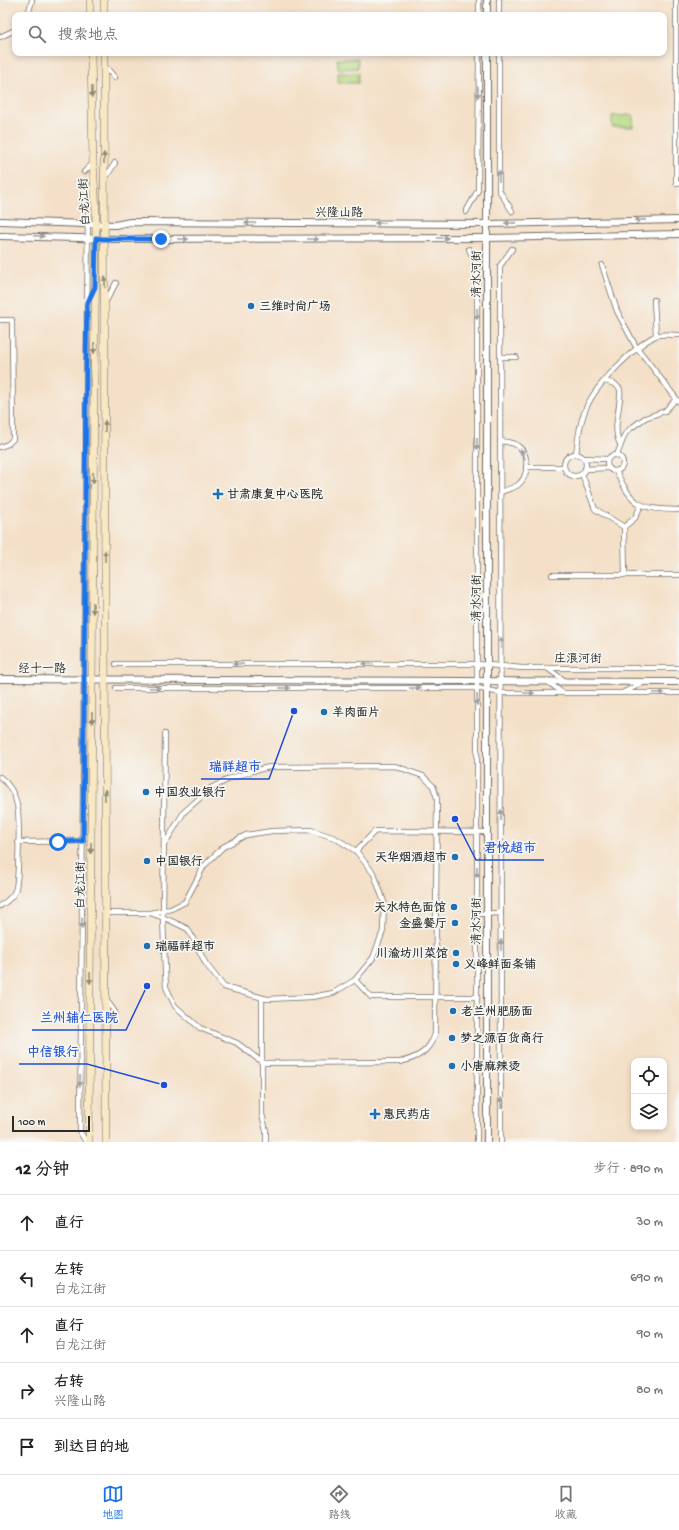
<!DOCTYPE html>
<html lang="zh">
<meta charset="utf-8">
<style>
:root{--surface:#fff;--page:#f6f6f6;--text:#222;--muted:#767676;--line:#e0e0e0;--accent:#1a73e8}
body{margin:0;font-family:"Gochi Hand","LXGW WenKai TC",sans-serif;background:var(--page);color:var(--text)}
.controls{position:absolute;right:12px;bottom:12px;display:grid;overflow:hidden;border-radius:8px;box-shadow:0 2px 6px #0003}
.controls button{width:36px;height:36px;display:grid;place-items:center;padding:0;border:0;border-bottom:1px solid var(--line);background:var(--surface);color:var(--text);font:20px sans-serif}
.scale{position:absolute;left:12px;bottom:10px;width:78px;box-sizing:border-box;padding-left:4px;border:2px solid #2b2b2b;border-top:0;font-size:11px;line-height:14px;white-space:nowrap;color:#2b2b2b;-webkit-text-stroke:3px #f6f6f2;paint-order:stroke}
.stop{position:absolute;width:12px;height:12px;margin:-9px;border:3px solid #1a73e8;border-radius:50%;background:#fff}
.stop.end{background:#1a73e8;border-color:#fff;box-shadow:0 1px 4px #0008}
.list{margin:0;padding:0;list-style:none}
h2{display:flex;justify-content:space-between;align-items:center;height:52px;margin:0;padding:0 16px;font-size:17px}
h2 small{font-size:13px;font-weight:400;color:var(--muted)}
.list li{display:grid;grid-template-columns:26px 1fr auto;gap:12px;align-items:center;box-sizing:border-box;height:56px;padding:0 16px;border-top:1px solid var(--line)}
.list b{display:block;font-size:15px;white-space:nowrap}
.list p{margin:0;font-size:13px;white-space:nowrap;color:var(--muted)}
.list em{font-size:13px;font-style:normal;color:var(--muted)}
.icon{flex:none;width:22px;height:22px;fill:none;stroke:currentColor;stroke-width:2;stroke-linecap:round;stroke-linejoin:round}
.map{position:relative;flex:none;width:679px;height:1142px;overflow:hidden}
.search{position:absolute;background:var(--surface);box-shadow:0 2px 6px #0003;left:12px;right:12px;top:12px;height:44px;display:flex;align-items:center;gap:10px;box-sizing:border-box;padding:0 14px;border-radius:8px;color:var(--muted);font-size:15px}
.sheet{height:332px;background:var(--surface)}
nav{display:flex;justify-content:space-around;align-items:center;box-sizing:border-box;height:56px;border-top:1px solid var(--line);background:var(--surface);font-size:11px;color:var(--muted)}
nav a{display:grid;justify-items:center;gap:2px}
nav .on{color:var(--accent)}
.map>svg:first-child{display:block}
</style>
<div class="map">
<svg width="679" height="1142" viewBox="0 0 679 1142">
<rect width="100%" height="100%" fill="#f6f6f2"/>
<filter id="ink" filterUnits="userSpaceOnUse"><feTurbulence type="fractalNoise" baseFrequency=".025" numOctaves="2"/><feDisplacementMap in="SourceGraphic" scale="8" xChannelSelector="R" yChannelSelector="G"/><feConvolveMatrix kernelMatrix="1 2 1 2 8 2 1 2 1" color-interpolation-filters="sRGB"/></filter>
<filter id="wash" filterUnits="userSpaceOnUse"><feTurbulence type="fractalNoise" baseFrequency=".012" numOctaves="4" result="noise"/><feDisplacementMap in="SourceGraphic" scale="16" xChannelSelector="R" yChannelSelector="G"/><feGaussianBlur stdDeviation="0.9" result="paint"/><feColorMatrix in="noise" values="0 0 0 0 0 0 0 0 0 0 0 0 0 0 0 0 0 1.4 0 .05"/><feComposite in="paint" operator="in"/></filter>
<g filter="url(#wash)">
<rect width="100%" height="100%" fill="#f4e0c8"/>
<g fill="#b6d880" stroke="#708256">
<path d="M337,59H358V68L338,69Z"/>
<rect x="338" y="73" width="20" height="10"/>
<path d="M633,115V127H612V116Z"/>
</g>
</g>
<g filter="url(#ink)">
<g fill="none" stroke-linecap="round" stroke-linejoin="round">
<defs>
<g id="minor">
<path d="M676,0V183H679"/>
<path d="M28,15L32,0"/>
<path d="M479,15V0"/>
<path d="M499,15V0"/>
<path d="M0,37L15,30"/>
<path d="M499,53V190L512,211"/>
<path d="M104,65L115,78"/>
<path d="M84,172L93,163"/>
<path d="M105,179L115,163"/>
<path d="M466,212L478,190L479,53"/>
<path d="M469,249L477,266V1142"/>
<path d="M602,265L617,311L635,345L679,402"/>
<path d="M654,300L656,335"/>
<path d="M106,301L116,283"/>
<path d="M0,320H12L13,439L8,444L0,447"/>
<path d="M500,357H516"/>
<path d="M605,381L615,384L620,389C622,405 611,427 620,444"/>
<path d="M500,441C507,442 513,442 518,446C530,455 529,476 518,485C513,488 506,490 501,492"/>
<path d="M576,454C578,438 580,421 587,406C596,385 634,347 655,336C661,333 672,335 679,335"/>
<circle cx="575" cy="465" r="11"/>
<path d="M617,455L625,434L631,428L645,418L665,411L676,399"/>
<circle cx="615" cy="463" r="8"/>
<path d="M583,458L608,459"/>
<path d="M526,467H564"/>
<path d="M585,469L609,468"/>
<path d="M616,471C633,506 639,509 679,510"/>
<path d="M582,474L595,509L624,527"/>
<path d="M624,527L625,575"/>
<path d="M624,527L635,518L641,505"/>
<path d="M552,575H679"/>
<path d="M116,664H477L522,668H679"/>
<path d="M547,668L565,681"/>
<path d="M548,682L563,693"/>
<path d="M116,688H477L501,693H679"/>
<path d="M624,692L645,682"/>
<path d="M0,777C9,784 15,794 17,805C20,816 19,882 15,891C12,898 6,902 0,906"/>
<path d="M18,842L83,841"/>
<path d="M164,845L184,812L211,788L229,779L252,771L270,767L395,766L423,776L433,786L437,798L435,1034C429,1052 417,1058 400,1062L263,1063L237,1043L200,1028L175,1006L166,987L165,971L163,917L165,734"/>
<path d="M356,851L375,831L487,832"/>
<path d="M105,913H150L171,909L185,902L204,866L223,847L246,835L272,831L311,830L335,838L356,851L374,874L384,902L383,931L373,958L355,980L333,993L312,997L267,999L224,987L206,964L188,929L167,919L150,913"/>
<path d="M477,914L501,913"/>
<path d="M355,980L371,997H477"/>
<path d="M262,998V1114L266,1131V1142"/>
<path d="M107,1001L115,1012"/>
<path d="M86,1142L80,1132L88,213"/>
<path d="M501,1142L500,266L512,249"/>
</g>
<g id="tertiary">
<path d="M487,0V15"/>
<path d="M487,53V1142"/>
<path d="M0,221L115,225L130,222L487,224L679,220"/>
<path d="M0,236L115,239L487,238L679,234"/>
<path d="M0,679L679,682"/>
</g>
<g id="secondary">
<path d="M90,0V15"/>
<path d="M104,0V15"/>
<path d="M104,53L106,1142"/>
<path d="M89,1142L94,383L96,249V212L93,163L91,53"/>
</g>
</defs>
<use href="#minor" stroke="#716a62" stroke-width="6"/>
<use href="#tertiary" stroke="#716a62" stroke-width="8"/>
<use href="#secondary" stroke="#716a62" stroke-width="8"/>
<use href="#minor" stroke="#fff" stroke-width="4.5"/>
<use href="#tertiary" stroke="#fff" stroke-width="6"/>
<use href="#secondary" stroke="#f8e8c3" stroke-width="7"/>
</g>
<defs><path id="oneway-solid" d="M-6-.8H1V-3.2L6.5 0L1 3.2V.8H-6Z"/></defs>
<g fill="#928a77">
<use href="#oneway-solid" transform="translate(92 92) rotate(89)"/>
<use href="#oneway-solid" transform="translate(104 158) rotate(-90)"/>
<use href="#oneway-solid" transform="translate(105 282) rotate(-92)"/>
<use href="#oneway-solid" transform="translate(94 348) rotate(91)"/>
<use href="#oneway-solid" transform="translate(105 426) rotate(-90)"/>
<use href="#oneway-solid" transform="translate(93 478) rotate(90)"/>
<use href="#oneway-solid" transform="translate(105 556) rotate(-90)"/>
<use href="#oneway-solid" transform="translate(93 608) rotate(90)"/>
<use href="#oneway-solid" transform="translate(92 718) rotate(90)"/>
<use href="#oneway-solid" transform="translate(105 795) rotate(-90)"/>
<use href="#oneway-solid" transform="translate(91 848) rotate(90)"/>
<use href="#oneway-solid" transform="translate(90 978) rotate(90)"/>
</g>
<g fill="#a0a0a0">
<use href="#oneway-solid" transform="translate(478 92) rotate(90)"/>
<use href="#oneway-solid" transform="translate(499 176) rotate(-90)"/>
<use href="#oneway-solid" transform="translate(640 220) rotate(179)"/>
<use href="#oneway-solid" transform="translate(250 223) rotate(-180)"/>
<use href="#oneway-solid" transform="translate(380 223) rotate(-180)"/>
<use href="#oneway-solid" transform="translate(510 223) rotate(179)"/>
<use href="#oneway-solid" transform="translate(39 236) rotate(2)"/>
<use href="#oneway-solid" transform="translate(443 238)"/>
<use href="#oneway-solid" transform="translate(183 239)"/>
<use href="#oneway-solid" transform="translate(313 239)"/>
<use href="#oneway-solid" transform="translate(477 314) rotate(90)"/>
<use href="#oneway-solid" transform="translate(477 444) rotate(90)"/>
<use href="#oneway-solid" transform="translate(523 454) rotate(-114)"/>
<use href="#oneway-solid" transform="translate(501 643) rotate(-90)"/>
<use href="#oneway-solid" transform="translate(238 664) rotate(-180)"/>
<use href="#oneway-solid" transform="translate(368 664) rotate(-180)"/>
<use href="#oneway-solid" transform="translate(155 688)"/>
<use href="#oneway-solid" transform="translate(285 688)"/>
<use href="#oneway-solid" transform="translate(415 688)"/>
<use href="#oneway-solid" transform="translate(529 693)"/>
<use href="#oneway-solid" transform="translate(659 693)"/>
<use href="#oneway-solid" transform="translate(477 700) rotate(90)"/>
<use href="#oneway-solid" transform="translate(501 815) rotate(-90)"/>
<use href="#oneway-solid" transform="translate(477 872) rotate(90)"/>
<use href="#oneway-solid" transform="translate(82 923) rotate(91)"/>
<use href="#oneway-solid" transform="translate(501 945) rotate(-90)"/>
<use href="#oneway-solid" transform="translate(80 1081) rotate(91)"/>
<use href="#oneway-solid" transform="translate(501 1103) rotate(-90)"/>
</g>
</g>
<g fill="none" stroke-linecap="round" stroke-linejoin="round" filter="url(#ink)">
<path stroke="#1a73e8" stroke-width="5" d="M58,842L83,841L86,369L87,304L95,287L96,238L103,239H161"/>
</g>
<g fill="#1f6fb2" stroke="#f6f6f2" stroke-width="1.5">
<circle cx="251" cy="306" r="4"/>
<path d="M216 488h4v4h4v4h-4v4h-4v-4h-4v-4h4z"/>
<circle cx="324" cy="712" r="4"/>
<circle cx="146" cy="792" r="4"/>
<circle cx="455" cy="857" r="4"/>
<circle cx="147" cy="861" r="4"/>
<circle cx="454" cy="907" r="4"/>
<circle cx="455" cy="923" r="4"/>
<circle cx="147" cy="946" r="4"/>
<circle cx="456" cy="953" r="4"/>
<circle cx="456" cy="964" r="4"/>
<circle cx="453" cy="1011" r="4"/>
<circle cx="452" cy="1038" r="4"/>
<circle cx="452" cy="1066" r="4"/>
<path d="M373 1108h4v4h4v4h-4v4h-4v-4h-4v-4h4z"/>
</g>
<g text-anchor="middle" stroke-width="3.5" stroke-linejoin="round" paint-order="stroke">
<g font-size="12" fill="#2b2b2b" stroke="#f6f6f2">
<text transform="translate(84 202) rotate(-93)" y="4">白龙江街</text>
<text x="339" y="216">兴隆山路</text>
<text transform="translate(476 274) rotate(-90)" y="4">清水河街</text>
<text transform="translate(476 598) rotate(-90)" y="4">清水河街</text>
<text x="578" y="662">庄浪河街</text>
<text x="42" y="672">经十一路</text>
<text transform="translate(80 885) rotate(-90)" y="4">白龙江街</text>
<text transform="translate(476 921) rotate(-90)" y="4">清水河街</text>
</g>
<g font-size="12" font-weight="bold" fill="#2b2b2b" stroke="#f6f6f2" text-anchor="start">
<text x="259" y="310">三维时尚广场</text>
<text x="227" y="498">甘肃康复中心医院</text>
<text x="332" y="716">羊肉面片</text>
<text x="154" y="796">中国农业银行</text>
<text x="447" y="861" text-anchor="end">天华烟酒超市</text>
<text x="155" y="865">中国银行</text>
<text x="446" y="911" text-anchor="end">天水特色面馆</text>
<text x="447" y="927" text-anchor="end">金盛餐厅</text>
<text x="155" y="950">瑞福祥超市</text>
<text x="448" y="957" text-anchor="end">川渝坊川菜馆</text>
<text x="464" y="968">义峰鲜面条铺</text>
<text x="461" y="1015">老兰州肥肠面</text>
<text x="460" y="1042">梦之源百货商行</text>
<text x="460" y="1070">小唐麻辣烫</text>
<text x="383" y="1118">惠民药店</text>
</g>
</g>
<path fill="none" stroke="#1d4ed8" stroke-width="1.5" d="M294 711L269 779H201M455 819L476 860H544M147 986L126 1030H32M164 1085L87 1064H19"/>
<g fill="#1d4ed8" stroke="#f6f6f2" stroke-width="1.5">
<circle cx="294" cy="711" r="4"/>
<circle cx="455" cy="819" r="4"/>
<circle cx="147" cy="986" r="4"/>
<circle cx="164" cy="1085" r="4"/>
</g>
<g font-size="13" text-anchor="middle" font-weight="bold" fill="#1d4ed8" stroke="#f6f6f2" stroke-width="3.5" stroke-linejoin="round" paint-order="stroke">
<text x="235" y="771">瑞祥超市</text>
<text x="510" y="852">君悦超市</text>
<text x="79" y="1022">兰州辅仁医院</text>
<text x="53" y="1056">中信银行</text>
</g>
</svg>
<div class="controls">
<button><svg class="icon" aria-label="locate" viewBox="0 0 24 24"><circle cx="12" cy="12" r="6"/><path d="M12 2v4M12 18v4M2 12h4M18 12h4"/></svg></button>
<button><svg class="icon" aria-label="layers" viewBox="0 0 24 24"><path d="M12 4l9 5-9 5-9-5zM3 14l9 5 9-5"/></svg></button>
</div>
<div class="scale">100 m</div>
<div class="stop" style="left:58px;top:842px"></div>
<div class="stop end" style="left:161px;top:239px"></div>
<div class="search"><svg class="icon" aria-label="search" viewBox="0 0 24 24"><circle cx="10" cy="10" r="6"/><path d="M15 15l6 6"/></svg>搜索地点</div>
</div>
<section class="sheet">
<h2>12 分钟<small>步行 · 890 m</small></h2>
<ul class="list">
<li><svg class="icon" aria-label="ahead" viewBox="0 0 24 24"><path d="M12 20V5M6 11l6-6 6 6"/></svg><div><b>直行</b></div><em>30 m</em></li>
<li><svg class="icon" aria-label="left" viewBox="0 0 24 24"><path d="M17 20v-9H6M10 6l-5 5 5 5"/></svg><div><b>左转</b><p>白龙江街</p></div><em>690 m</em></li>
<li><svg class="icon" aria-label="ahead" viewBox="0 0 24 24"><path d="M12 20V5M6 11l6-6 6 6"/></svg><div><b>直行</b><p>白龙江街</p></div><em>90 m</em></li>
<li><svg class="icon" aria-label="right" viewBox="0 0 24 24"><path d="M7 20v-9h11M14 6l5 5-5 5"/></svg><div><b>右转</b><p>兴隆山路</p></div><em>80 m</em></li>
<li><svg class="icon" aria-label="arrive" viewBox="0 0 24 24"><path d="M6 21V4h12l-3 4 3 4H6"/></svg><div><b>到达目的地</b></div></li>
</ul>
</section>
<nav>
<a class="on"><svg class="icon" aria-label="map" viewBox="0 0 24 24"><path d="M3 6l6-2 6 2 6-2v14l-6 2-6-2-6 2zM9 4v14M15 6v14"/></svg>地图</a>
<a><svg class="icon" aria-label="directions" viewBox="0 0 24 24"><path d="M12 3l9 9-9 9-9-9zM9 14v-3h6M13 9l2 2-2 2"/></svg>路线</a>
<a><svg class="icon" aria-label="saved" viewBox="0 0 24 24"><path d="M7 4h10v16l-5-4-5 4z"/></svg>收藏</a>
</nav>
